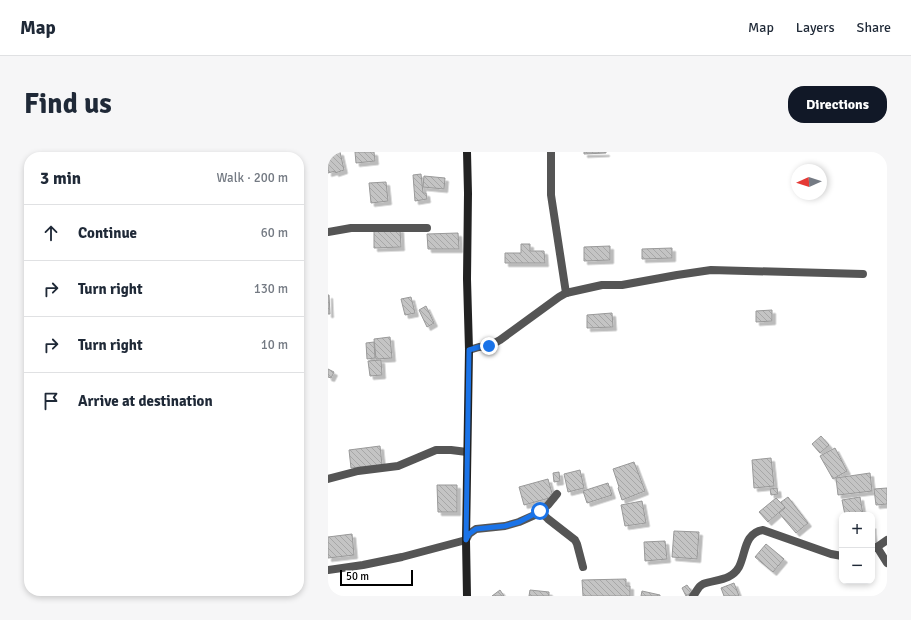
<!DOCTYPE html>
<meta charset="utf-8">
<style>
:root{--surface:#fff;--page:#f6f6f7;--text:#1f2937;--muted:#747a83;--line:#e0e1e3;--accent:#111827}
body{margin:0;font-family:Signika,sans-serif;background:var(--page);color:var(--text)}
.controls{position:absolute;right:12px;bottom:12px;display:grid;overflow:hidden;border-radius:8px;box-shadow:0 2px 6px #0003}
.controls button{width:36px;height:36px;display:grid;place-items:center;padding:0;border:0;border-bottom:1px solid var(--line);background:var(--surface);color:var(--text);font:20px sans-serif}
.compass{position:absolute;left:463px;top:12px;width:36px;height:36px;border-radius:50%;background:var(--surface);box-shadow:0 2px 6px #0003;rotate:267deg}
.scale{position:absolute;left:12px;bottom:10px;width:73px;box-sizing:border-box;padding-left:4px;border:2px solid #000;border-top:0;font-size:11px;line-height:14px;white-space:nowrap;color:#000;-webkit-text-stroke:3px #fff;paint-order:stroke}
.stop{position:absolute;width:12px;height:12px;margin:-9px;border:3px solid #1a73e8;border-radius:50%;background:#fff}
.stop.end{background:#1a73e8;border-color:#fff;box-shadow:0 1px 4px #0008}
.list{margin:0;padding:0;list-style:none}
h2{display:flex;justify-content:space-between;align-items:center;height:52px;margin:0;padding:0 16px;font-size:17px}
h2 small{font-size:13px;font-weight:400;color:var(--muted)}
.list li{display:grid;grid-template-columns:26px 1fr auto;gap:12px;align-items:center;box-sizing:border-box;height:56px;padding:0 16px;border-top:1px solid var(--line)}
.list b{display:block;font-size:15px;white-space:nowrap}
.list em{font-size:13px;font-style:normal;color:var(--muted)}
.icon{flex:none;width:22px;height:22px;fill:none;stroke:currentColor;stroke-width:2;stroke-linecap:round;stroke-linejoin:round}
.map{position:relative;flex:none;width:559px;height:444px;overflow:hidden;border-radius:16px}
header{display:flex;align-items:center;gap:24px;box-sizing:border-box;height:56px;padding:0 20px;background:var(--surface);border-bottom:1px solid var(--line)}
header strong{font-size:19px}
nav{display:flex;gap:22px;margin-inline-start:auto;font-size:14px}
.intro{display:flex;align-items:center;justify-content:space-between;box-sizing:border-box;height:96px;padding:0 24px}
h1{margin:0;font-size:28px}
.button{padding:10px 18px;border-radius:16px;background:var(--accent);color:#fff;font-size:14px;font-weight:700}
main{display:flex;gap:24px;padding:0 24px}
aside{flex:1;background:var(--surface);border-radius:16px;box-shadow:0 2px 6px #0003}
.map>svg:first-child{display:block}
</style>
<header>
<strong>Map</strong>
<nav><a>Map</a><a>Layers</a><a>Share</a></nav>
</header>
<div class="intro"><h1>Find us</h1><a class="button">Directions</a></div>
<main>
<aside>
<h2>3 min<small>Walk · 200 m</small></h2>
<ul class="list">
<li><svg class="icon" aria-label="ahead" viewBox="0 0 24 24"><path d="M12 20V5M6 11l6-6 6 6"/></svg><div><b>Continue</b></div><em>60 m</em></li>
<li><svg class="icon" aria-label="right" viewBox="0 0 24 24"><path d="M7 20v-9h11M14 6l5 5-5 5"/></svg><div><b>Turn right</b></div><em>130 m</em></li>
<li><svg class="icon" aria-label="right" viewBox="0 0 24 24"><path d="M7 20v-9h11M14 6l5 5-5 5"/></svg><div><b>Turn right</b></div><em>10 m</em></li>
<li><svg class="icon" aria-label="arrive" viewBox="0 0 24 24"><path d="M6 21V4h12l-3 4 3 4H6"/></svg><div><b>Arrive at destination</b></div></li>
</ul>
</aside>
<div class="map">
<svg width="559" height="444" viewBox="0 0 559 444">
<defs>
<pattern id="building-back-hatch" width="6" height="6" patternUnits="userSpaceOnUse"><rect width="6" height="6" fill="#c4c4c4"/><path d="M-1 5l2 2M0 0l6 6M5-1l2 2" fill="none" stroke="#a7a7a7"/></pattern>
<filter id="shadow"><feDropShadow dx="3.5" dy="3.5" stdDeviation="0" flood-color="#0004"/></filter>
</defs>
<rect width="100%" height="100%" fill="#fff"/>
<g fill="url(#building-back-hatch)" stroke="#999" filter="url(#shadow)">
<path d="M0,0H12L16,18L7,21V19L0,21Z"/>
<path d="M27,0H46L47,9L28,11Z"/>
<path d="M256,0H278V1L256,2Z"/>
<path d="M93,22L95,41H98L99,47L87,49L85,23Z"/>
<path d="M96,24L117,26L116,37L95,35Z"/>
<path d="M58,30L60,49L43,51L41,31Z"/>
<path d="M72,77L73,95L46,96V78Z"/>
<path d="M130,81L131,97H100L99,82Z"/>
<path d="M193,92H202V99H216L217,111H177V101H193Z"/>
<path d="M282,94V108L256,109V95Z"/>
<path d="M344,96V106L314,107V97Z"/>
<path d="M0,143H1L2,162H0Z"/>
<path d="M83,145L87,161L77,163L73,147Z"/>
<path d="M98,154L106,171L99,175L91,158Z"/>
<path d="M444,158V169L428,170V159Z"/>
<path d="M284,161L285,175L259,176V163Z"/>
<path d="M62,185L64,206L48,207L46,187Z"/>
<path d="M46,190L47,206L39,207L38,191Z"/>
<path d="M53,208L54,223L42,224L40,209Z"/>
<path d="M0,217L6,220L3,226L0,225Z"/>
<path d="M493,284L501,293L492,301L484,292Z"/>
<path d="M52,294L54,313L23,316L21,298Z"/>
<path d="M507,296L519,319L505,327L492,304Z"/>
<path d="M443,306L446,334L426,336L424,308Z"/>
<path d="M306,310L317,339L294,348L290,336L291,335L285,317Z"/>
<path d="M252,318L256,336L240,340L236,322Z"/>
<path d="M231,320L232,329L226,330L225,321Z"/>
<path d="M542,321L544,339L510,343L508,326Z"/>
<path d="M220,327L225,345L196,353L191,335Z"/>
<path d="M280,331L284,343L259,351L255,339Z"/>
<path d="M109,333H129V360H110Z"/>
<path d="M449,336L450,342L443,343L442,337Z"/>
<path d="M559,336V352L548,353L546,337Z"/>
<path d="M460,345L480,371L468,381L451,361L457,356L453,350Z"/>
<path d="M532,345L535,363H517L514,348Z"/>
<path d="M448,346L457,355L440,370L431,360Z"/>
<path d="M314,349L318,371L297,374L293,353Z"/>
<path d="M544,373L546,394H544Z"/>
<path d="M346,379L371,380L369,407L344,405Z"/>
<path d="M24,382L26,403L0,406V385Z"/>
<path d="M337,389L339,407L317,409L316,390Z"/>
<path d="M438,392L456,407L445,420L427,405Z"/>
<path d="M298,427V434H302V444H255L254,428Z"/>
<path d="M406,431L411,444H396L393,436Z"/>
<path d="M359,433L364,440L358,444L354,436Z"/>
<path d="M172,438L176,444H164Z"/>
<path d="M202,438L221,440V444H201Z"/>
<path d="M314,439L332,443V444H313Z"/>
</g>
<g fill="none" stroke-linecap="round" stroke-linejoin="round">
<g stroke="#555" stroke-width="8">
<path d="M223,0V43L238,141"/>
<path d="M0,80L23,76H99"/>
<path d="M141,198L151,195L161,194L172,188L231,145L238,141L274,133H294L349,123L383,118L535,122"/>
<path d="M0,327L30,319L70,314L108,298H123L139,300"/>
<path d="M212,359L220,367L247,388L249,392L255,415"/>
<path d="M549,395L559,411"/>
<path d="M544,397L549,395L559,388"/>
<path d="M0,418L35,413L74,405L138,388L141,382L148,377L177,374L191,370L209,362L220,353L229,342"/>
<path d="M365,444C369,440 369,435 375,432C388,427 403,429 411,415C418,401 416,381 435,378L503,402L514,404"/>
</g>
<path stroke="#222" stroke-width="8" d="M139,0L140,41L139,127L141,198L138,388L139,444"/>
</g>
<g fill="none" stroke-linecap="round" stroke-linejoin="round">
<path stroke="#1a73e8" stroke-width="5" d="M161,194L151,195L141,198L138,388L141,382L148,377L177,374L191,370L212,359"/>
</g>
</svg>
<div class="controls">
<button>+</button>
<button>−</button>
</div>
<svg class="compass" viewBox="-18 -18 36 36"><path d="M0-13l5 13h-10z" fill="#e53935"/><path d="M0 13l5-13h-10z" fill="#747a83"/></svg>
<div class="scale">50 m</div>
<div class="stop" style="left:212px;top:359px"></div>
<div class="stop end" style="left:161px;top:194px"></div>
</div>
</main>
